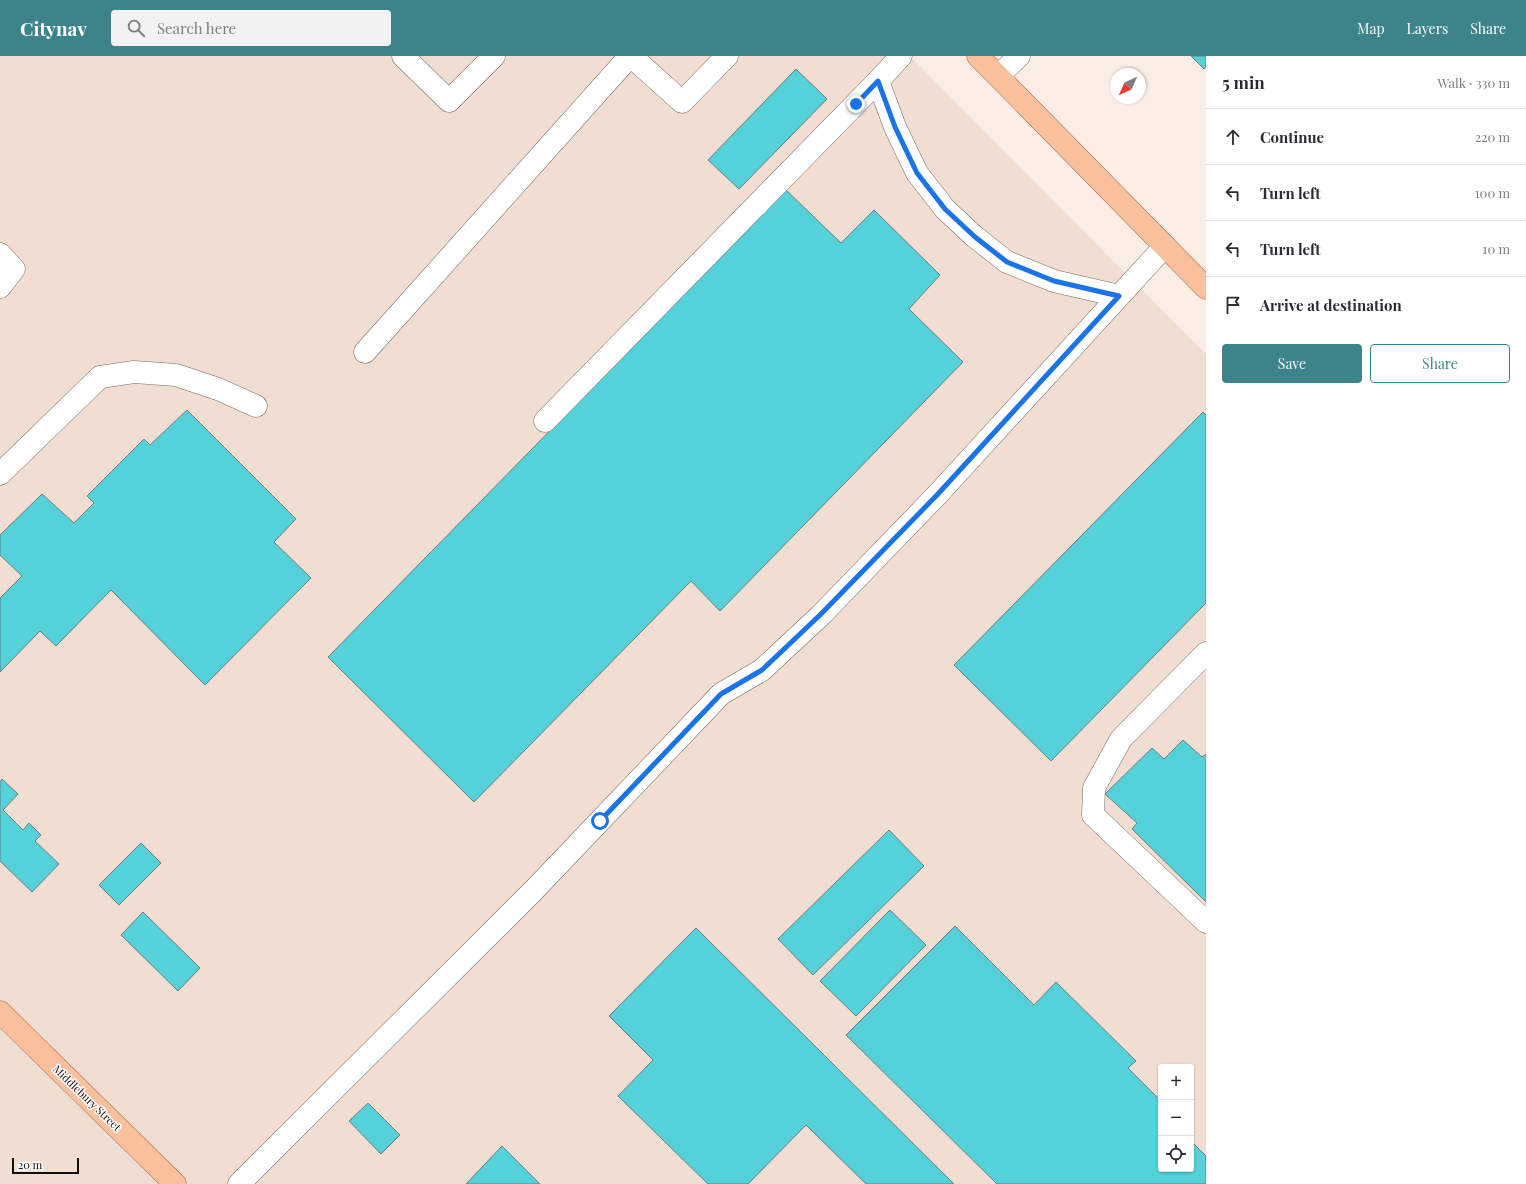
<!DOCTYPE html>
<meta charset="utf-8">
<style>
:root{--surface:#fff;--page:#f2f2f3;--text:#2b2b33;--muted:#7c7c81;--line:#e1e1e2;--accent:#3c848a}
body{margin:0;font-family:"Playfair Display",serif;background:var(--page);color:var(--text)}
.controls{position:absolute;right:12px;bottom:12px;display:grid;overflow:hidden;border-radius:4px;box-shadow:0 1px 3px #0004}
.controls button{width:36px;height:36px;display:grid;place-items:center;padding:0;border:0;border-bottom:1px solid var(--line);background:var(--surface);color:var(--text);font:20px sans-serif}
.compass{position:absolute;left:1110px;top:12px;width:36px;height:36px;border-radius:50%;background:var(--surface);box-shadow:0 1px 3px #0004;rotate:225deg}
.scale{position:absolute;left:12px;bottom:10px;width:67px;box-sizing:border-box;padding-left:4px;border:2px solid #130f0c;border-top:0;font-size:11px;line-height:14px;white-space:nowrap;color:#130f0c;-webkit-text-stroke:3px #fffcfb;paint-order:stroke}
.stop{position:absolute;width:12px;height:12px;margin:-9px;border:3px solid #1a73e8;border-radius:50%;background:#fff}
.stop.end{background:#1a73e8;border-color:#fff;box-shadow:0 1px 4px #0008}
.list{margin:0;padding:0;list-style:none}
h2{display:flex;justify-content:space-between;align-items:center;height:52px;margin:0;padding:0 16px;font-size:17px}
h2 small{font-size:13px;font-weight:400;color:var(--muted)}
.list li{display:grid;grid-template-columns:26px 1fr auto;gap:12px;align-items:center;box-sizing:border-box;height:56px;padding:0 16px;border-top:1px solid var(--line)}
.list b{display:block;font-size:15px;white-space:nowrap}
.list em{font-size:13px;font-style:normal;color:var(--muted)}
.actions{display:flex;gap:8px;padding:12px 16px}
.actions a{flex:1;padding:9px 0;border:1px solid var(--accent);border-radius:4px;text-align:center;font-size:14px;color:var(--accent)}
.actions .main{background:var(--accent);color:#fff}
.icon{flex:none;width:22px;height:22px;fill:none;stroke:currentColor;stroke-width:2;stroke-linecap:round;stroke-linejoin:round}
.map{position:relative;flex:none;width:1206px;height:1128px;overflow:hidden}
header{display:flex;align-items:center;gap:24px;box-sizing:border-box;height:56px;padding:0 20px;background:var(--accent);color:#fff}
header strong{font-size:19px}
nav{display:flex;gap:22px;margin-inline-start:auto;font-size:14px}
.search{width:280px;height:36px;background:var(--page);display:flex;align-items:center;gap:10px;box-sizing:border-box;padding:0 14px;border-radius:4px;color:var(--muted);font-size:15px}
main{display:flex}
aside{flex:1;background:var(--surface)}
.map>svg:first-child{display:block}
</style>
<header>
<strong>Citynav</strong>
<div class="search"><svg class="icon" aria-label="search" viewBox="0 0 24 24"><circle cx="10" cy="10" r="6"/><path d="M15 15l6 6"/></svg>Search here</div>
<nav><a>Map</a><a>Layers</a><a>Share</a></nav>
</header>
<main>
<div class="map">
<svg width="1206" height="1128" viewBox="0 0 1206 1128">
<rect width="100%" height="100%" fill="#f9ede6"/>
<path fill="#f1ded3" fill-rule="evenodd" d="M0,0H910L1206,298V1128H0ZM1161,1011H1191V1113H1161Z"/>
<g fill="#55d1da" stroke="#6e7c7d">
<path d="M1191,0H1206V10L1204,13Z"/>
<path d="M796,13L827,43L739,133L708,104Z"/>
<path d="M786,134L841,187L874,154L940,219L909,253L963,306L720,555L691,525L474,746L328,601Z"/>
<path d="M187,354L296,463L274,486L311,522L205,629L111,534L56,590L40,575L0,616V542L22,520L0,499V479L42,438L74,467L94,447L87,440L144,383L150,389Z"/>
<path d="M1203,356L1206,359V547L1051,705L954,609Z"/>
<path d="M1183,684L1202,701L1206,698V846L1132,773L1137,767L1105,738L1152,692L1164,703Z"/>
<path d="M2,723L18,738L3,754L23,774L29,767L41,779L35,785L59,808L32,836L0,805V726Z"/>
<path d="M889,774L924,810L813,919L778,883Z"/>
<path d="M141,787L161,807L119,849L99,829Z"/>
<path d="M890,854L926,889L856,960L820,925Z"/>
<path d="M143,856L200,912L178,935L121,879Z"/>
<path d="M955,870L1034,949L1056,926L1136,1005L1128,1012L1161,1045V1113H1191V1085L1206,1100V1128H997L846,979Z"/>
<path d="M696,872L954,1128H866L806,1069L748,1128H708L618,1040L653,1004L609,960Z"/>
<path d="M368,1047L400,1079L381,1098L349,1065Z"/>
<path d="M502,1090L540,1128H466Z"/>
</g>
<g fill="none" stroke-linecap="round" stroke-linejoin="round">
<defs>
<g id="minor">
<path d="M403,0L449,45L494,0"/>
<path d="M631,0L682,46L727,0"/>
<path d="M901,0L878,25L895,71L917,117L945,153L975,181L1007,206L1054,225L1119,240"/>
<path d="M998,20L1019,0"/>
<path d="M0,198L14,213L0,231"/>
<path d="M365,296L630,0"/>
<path d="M545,365L878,25"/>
<path d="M0,418L100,321L134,316L176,319L218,333L256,350"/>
<path d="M1206,597L1121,683L1094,732L1093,759L1206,866"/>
<path d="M239,1128L534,834L721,638L762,614L821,559L937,439L1165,190"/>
</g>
<g id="major">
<path d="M978,0L1206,232"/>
<path d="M0,956L175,1128"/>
</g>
</defs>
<use href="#minor" stroke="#766b65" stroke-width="23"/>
<use href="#major" stroke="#a5673f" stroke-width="23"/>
<use href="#minor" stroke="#fff" stroke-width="22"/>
<use href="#major" stroke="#f8c09c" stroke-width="22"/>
</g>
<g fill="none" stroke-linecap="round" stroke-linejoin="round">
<path stroke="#1a73e8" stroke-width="5" d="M600,765L721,638L762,614L820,559L937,439L1119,240L1054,225L1007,206L975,181L945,153L917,117L895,71L878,25L856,48"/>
</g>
<g text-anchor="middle" stroke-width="3" stroke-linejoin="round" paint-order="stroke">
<g font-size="11" fill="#130f0c" stroke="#fffcfb">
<text transform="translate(87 1042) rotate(44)" y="4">Middlebury Street</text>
</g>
</g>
</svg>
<div class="controls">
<button>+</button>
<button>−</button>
<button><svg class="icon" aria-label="locate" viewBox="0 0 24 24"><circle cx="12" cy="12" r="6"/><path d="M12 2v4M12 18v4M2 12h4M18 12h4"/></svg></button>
</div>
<svg class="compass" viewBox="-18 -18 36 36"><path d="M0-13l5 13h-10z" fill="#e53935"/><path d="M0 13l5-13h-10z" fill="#7c7c81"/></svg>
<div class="scale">20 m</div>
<div class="stop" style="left:600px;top:765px"></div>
<div class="stop end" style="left:856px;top:48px"></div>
</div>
<aside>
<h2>5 min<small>Walk · 330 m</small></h2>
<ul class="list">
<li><svg class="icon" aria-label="ahead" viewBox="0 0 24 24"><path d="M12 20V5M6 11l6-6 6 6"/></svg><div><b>Continue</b></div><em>220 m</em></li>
<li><svg class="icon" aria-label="left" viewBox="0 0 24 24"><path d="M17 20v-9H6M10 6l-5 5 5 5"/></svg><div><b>Turn left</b></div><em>100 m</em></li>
<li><svg class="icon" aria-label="left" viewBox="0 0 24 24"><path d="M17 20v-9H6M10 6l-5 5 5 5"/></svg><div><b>Turn left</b></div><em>10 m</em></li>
<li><svg class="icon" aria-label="arrive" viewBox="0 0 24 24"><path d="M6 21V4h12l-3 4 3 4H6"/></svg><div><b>Arrive at destination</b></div></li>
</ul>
<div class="actions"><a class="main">Save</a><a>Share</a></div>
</aside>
</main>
